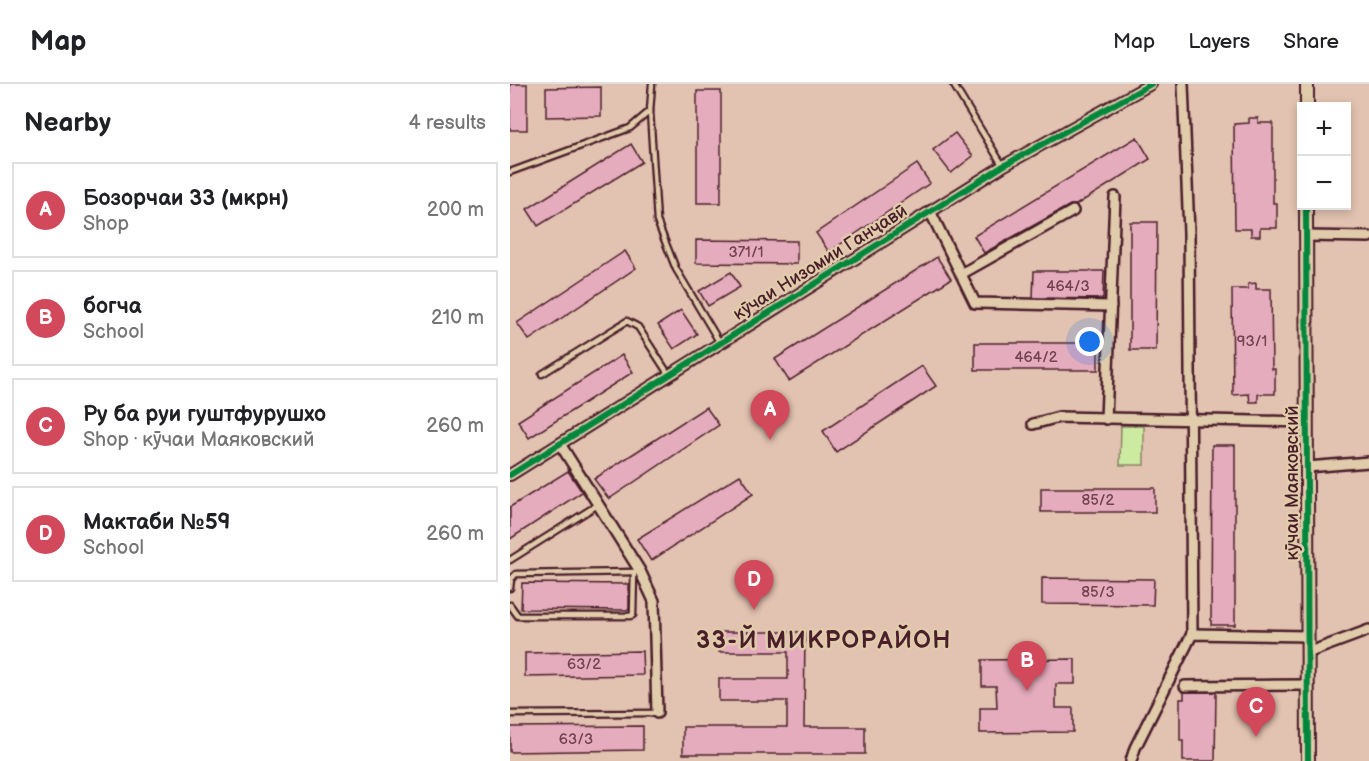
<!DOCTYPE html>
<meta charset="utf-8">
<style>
:root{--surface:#fff;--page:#f6f6f6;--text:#202124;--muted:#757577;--line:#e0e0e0;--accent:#d1495b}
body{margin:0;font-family:"Balsamiq Sans",sans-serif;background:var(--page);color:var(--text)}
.controls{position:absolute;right:18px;top:18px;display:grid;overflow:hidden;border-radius:0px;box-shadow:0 3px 9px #0003}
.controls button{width:54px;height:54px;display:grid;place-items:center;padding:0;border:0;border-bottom:2px solid var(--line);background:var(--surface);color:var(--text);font:30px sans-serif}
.you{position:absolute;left:580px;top:258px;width:21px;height:21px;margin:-15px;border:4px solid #fff;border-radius:50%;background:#1a73e8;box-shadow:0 0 0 9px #1a73e833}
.badge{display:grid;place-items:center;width:39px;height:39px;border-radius:50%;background:var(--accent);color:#fff;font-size:20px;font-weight:700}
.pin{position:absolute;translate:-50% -50px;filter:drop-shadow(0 2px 3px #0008)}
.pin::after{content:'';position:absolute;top:32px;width:21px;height:18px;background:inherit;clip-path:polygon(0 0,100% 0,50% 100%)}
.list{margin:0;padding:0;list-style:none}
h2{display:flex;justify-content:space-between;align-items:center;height:78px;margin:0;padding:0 24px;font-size:26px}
h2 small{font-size:20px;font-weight:400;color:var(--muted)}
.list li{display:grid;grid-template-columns:39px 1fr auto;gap:18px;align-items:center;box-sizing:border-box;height:96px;margin:0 12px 12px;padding:0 12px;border:2px solid var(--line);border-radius:0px}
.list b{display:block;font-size:22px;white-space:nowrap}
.list p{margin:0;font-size:20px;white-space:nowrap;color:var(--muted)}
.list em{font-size:20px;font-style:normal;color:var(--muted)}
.map{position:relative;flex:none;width:859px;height:677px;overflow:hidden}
header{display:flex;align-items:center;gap:36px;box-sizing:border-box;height:84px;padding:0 30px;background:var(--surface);border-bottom:2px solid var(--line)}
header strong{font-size:28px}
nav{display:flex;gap:33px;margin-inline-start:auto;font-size:21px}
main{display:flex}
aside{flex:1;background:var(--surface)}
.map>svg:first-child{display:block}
</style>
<header>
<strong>Map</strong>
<nav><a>Map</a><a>Layers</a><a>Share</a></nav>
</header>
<main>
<aside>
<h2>Nearby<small>4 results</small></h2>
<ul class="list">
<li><span class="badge">A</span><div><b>Бозорчаи 33 (мкрн)</b><p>Shop</p></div><em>200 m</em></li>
<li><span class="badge">B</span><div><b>богча</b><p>School</p></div><em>210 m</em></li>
<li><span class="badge">C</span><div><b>Ру ба руи гуштфурушхо</b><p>Shop · кӯчаи Маяковский</p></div><em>260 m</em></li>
<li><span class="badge">D</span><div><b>Мактаби №59</b><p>School</p></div><em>260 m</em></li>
</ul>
</aside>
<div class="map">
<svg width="859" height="677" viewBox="0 0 859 677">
<rect width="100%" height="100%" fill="#e2c2b0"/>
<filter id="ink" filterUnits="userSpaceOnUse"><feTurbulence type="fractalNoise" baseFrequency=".0167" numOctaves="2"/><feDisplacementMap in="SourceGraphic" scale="12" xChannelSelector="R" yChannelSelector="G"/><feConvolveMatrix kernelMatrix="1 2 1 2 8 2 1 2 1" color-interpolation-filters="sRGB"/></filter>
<g filter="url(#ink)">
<path fill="#cdeaa1" stroke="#8c8466" stroke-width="1.5" d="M611,342H634V381H610Z"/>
<g fill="#e5acbd" stroke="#4a1f2b" stroke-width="1.5">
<rect x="0" y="0" width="17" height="46"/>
<path d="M91,3V32L36,33V4Z"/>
<rect x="187" y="7" width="24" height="112"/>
<path d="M739,34H748V39H763V119H767V144H750V152H741V145H725L724,40L739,39Z"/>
<path d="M445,49L463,72L441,89L423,66Z"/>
<path d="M627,53L640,75L566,121H560L474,169L464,152Z"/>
<path d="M121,60L132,78L28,142L17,125Z"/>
<path d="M407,80L420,99L319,168L306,149Z"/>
<path d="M620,138H647L646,266H620Z"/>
<path d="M186,156L287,157V180L186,179Z"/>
<path d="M115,167L126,184L19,256L7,239Z"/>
<path d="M427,173L441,195L279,297L265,275Z"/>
<path d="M524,187H594L593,215L523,214Z"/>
<path d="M221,188L230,203L198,222L189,207Z"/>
<path d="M746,199V205H761L762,285H765V310H748V318H740L739,310L723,311L722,205H738V200Z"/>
<path d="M171,226L187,250L164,265L148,241Z"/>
<rect x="465" y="259" width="123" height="27"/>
<path d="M112,271L123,288L19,354L8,337Z"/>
<path d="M412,282L426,302L326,368L313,347Z"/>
<path d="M196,323L209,341L99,415L84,395Z"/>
<path d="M702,361H725V541H701Z"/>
<path d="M58,387L72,408L0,455V423Z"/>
<path d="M230,391L243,410L141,477L127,455Z"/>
<rect x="531" y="404" width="114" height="24"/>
<path d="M532,494L644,495L643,521L532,520Z"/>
<path d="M12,499L119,500V526L11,525Z"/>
<path d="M209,548H295L294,643H355V670H173V643H277V617H209V595H278V568H209Z"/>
<path d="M132,567L133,591L15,593V569Z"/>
<path d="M565,575V600H546V624H563V648L470,649V624H487L486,602H472V576Z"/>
<path d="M674,608H706L705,677H673V657H670V615H674Z"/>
<path d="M133,642V666L0,668V643Z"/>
</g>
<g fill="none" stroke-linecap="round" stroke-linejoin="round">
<defs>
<g id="lane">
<path d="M443,0L493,82"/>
<path d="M140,27L147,137L166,185L210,259"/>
<path d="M0,88L120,44L140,27L142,0"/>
<path d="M32,290L117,237L128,243L159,291"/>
<path d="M0,476L89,420"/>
<path d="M0,504L1,495L6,490L125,488"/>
<path d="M0,521L8,532H120L123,531L124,488"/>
<path d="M0,630L147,629"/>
</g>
<g id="street">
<path d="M673,0L679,149L682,550"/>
<path d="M420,127L465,219L601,222"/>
<path d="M796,152L859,153"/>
<path d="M451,190L563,127"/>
<path d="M596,335L605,113"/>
<path d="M523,340L549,333L797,338"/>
<path d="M50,360L130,487L144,517L147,629"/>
<path d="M797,383L859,378"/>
<path d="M0,391L493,82L641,0"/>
<path d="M797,569L859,546"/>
<path d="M675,602L797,601"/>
<path d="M621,677L625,664L682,550L797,552"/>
</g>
<g id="secondary">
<path d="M797,22V0"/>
<path d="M796,122L798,677"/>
</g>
</defs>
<use href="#lane" stroke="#4a1f2b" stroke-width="9"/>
<use href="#street" stroke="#4a1f2b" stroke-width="14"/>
<use href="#secondary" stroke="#4a1f2b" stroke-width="16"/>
<use href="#lane" stroke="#e0cbaa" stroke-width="4.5"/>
<use href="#street" stroke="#e0cbaa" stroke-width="9"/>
<use href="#secondary" stroke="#e0cbaa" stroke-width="12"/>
<defs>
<g id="cycleway">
<path d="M796,122L798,677"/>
<path d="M0,391L493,82L641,0"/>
</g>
</defs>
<use href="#cycleway" stroke="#e0cbaa" stroke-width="10"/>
<use href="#cycleway" stroke="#00873e" stroke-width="6"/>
</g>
</g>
<g text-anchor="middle" stroke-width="5" stroke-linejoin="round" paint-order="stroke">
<g font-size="15" fill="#714250">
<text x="236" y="173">371/1</text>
<text x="558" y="207">464/3</text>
<text x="742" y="262">93/1</text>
<text x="526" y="278">464/2</text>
<text x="588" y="421">85/2</text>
<text x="588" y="513">85/3</text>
<text x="74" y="585">63/2</text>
<text x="66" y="660">63/3</text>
</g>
<g font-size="18" fill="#4a1f2b" stroke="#e0cbaa">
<text transform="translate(310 178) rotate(-32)" y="6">кӯчаи Низомии Ганҷавӣ</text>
<text transform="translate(782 399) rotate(-90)" y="6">кӯчаи Маяковский</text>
</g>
<g font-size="24" font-weight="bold" letter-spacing="1.5" fill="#4a1f2b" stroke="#e0cbaa">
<text x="314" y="564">33-Й МИКРОРАЙОН</text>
</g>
</g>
</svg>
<div class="controls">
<button>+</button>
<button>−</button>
</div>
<div class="you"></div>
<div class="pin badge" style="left:260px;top:356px">A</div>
<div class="pin badge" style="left:517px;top:607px">B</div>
<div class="pin badge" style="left:746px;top:653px">C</div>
<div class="pin badge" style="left:244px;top:526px">D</div>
</div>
</main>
